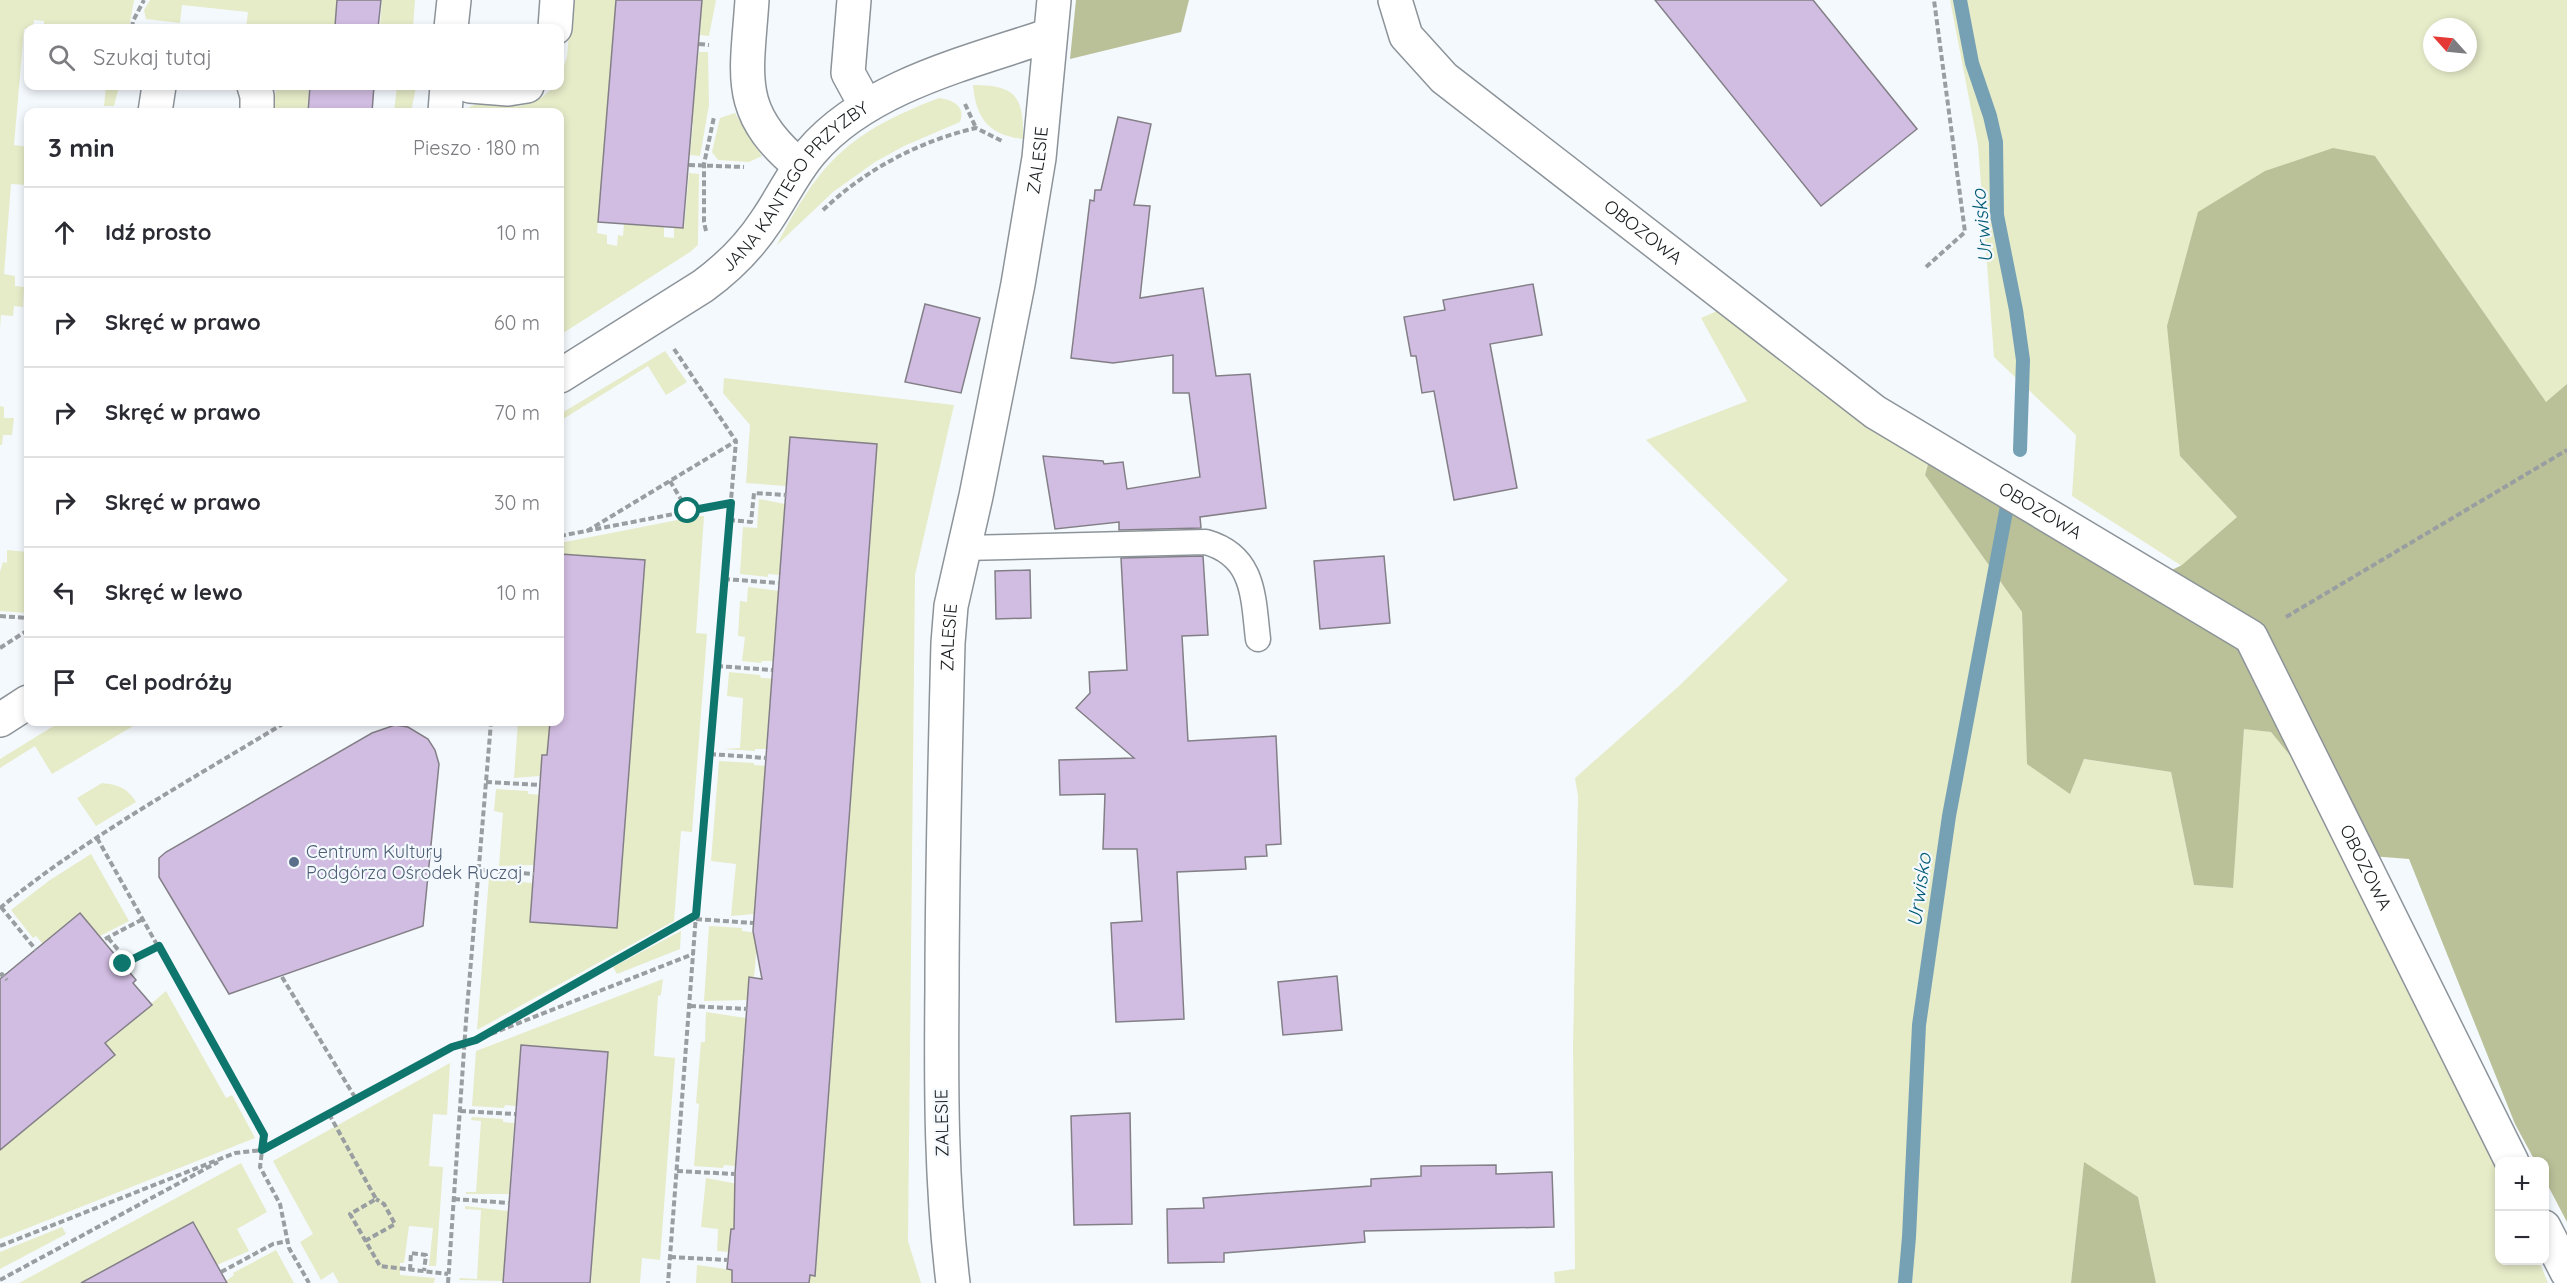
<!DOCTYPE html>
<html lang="pl">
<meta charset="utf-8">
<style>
:root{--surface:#fff;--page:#f7f7f7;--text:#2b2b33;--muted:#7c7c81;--line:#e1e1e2}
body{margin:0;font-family:Quicksand,sans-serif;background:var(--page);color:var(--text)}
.controls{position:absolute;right:18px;bottom:18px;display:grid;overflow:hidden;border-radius:12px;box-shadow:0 3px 9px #0003}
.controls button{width:54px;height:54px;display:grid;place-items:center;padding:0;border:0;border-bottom:2px solid var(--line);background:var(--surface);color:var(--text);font:30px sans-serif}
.compass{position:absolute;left:2423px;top:18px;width:54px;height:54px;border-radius:50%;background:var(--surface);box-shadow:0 3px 9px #0003;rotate:297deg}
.stop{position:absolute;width:18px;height:18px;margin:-14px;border:4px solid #0f766e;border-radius:50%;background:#fff}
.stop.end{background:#0f766e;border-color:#fff;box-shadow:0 2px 6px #0008}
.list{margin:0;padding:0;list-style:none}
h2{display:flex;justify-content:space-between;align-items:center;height:78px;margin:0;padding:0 24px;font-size:26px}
h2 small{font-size:20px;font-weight:400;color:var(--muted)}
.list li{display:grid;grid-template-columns:39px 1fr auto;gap:18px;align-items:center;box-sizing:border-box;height:90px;padding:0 24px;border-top:2px solid var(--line)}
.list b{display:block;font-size:22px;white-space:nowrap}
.list em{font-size:20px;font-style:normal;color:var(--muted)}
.icon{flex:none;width:33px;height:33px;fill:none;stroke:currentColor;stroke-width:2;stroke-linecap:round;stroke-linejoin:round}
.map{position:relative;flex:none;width:2567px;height:1283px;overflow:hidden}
.search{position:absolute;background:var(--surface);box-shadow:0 3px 9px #0003;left:24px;top:24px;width:540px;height:66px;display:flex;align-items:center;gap:15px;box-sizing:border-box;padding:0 21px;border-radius:12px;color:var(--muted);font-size:22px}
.panel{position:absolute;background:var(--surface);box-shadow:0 3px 9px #0003;left:24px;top:108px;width:540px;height:618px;border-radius:12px}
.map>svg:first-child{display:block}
</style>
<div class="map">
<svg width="2567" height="1283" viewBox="0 0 2567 1283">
<rect width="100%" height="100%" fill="#f4f9fe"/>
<g fill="#e6ebc8" fill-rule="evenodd">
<path d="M0,0H134L129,28H44V21L34,20L33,28L24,29L14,145L28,147V185L11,184L4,274L15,276V286L24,287L23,307L14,306L13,316L1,315L0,329Z"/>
<path d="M150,0H337L335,25L314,24L313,28H246L248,12L182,5L180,23L146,19L144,10Z"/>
<path d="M382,0H415L413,28H380Z"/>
<path d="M572,0H616L597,233L607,235V244L617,246L618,235L623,236L624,224L664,227V237L674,238V228H684L689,173L699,174L698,240V245L690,252L560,335V112H464C478,95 508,110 528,104C539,101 547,93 555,86H560V78L567,57Z"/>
<path d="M702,0H716L709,36L700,35Z"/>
<path d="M1950,0H2567V384L2546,403L2375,156L2180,456L2237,517L2182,566L2072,496L2076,435L1994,357L1978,145ZM2432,27H2468V63H2432Z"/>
<path d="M699,52H708L709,105L700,156L690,155L693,123L673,121L676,85L695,86Z"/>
<path d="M973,85C1016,85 1024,97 1023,139C988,135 976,118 973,85Z"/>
<path d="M106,86H119L114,106H104Z"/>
<path d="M276,86H309L307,112H274Z"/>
<path d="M397,86L416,87L411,112H394Z"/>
<path d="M939,98C953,100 966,106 960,122L904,146L875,162L833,192L777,245C820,161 850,132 939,98Z"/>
<path d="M735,113L762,156L749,162L718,160L712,152L720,118Z"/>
<path d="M1717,311L1932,450L1925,475L2022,612L2028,764L2070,793L2083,759L2171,772L2194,885L2232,888L2244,728L2271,732L2371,856L2499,1166L2500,1260L2539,1261L2548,1283H2156L2138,1197L2084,1163L2071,1283H1555L1554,1272L1575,1269L1573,1046L1578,796L1575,778L1679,686L1788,580L1646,440L1747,401L1701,318Z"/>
<path d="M665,351L687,382L666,395L648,366L560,421V414Z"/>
<path d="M724,378L954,405L915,575L908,1241L921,1283H809L810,1275L814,1276L740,1106L735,1166L724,1165L723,1168L694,1166L699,1104L696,1103L701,1042H705L706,1012L746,1018L831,1051L758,866L754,914L731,916L736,864L711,861L719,761L754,763V765L766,766L763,806L866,599L877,444L790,437L786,486L746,483L750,425L723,393Z"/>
<path d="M0,406L4,407V418H14L12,435H3L2,445H0Z"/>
<path d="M759,499L785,504L780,575L768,574V577L740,574L743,527L757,528Z"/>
<path d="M698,516H704L696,633L707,634L692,832L681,831L674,921L477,1030L489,877L521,879V882L533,883L530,922L617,928L645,560L560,554V543Z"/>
<path d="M7,550L28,552V613L0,611V572L3,562L7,563Z"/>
<path d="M748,587L779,591L773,661H762L761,663L742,661L745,637L738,636L740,601L747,602Z"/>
<path d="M729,672L760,675L761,678L776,679L770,700L766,749H755V751L723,749L740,748L743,698L727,696Z"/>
<path d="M60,722H140L52,774L35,746L0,768V759Z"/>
<path d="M518,722H550L547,755H542L540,776L514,778Z"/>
<path d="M102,783C119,785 127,788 136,802L96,826L77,798Z"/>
<path d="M496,789L528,791V794L544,795L538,816L534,865L499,866L503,813L494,811Z"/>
<path d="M91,854L129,921L100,936L80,913L43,944L36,936L33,938L11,910L50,880Z"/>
<path d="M709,926L742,928V931L758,933L754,978L748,1000L704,1001Z"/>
<path d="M681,931L680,949L617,974L613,967Z"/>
<path d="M663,979L661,995L658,996L654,1056L675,1058L660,1260L642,1258L640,1283H591L592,1265L587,1264L595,1218L608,1052L521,1045L516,1106L505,1105L504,1108L472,1106L476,1051Z"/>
<path d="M166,991L226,1098L232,1095L255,1138L0,1239V1150L114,1056L105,1043Z"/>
<path d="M450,1063L447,1115L433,1114L429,1166L443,1167L436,1266H429L433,1228L409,1226L404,1263H400V1275L435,1278L434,1283H339L333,1272L321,1280L300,1242L313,1234L273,1161Z"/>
<path d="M472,1117L503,1119V1122L514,1123L509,1194H466V1192H476L481,1121L471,1120Z"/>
<path d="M241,1163L267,1212L237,1229L249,1251L217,1265L193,1222L117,1264L127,1283H19Z"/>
<path d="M706,1178L738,1184L736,1229H731L729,1252L717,1251L718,1229L701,1227Z"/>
<path d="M465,1206L508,1211L503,1281L459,1280L460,1278L477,1279L481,1210L465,1209Z"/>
<path d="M62,1227L66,1234L0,1269V1252Z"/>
<path d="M276,1250L294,1283H223L234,1275L233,1273Z"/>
<path d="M697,1265L732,1270V1283H696Z"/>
</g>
<g fill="#bac098">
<path d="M1076,0H1189L1181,32L1070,59Z"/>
<path d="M2333,148L2375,156L2546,402L2567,384V1222L2545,1180L2544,1162L2535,1161L2515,1124L2409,859L2371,856L2271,732L2244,729L2233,888L2194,885L2171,772L2084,759L2070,794L2027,764L2022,612L1925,475L1932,450L2135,588L2182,565L2237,517L2180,456L2167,326L2198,212L2265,171Z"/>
<path d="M2084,1162L2138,1197L2156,1283H2071Z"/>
</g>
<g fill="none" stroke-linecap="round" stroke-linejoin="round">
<g stroke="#76a1b4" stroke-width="14">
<path d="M1960,0L1972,63L1990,116L1996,142L1997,215L2016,310L2023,360L2020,450"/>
<path d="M1905,1283L1909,1237L1919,1025L1949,816L2007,506"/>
</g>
</g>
<g fill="#d2bde2" stroke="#837f87" stroke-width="1.5">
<path d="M337,0H381L378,28H314V25L335,26Z"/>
<path d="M616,0H702L683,228L598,222Z"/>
<path d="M1655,0H1813L1917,129L1821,206Z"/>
<path d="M310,86H374L372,112H308Z"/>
<path d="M1118,117L1151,124L1134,205L1150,206L1140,298L1203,288L1216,376L1250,374L1266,508L1200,517L1201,528L1119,530V522L1055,529L1043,456L1103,461L1104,464L1123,462L1127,489L1200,477L1189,393H1173V355L1113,363L1071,358L1090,200L1094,201L1095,190H1101Z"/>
<path d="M1533,284L1542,335L1490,344L1517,488L1454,500L1434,391L1422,393L1416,356H1411L1404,317L1445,310L1443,300Z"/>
<path d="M925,304L980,318L961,393L905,382Z"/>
<path d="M790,437L877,444L815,1276L810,1275L809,1283H732V1270L727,1269L731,1229H734L735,1174L749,977L762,979L753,931Z"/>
<path d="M560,554L645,560L617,928L530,922L542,755H547L550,722H560Z"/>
<path d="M1203,556L1208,635L1182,636L1188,741L1276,736L1281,844L1266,845L1267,856L1245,857L1246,869L1177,872L1184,1019L1116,1022L1111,923L1142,921L1137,849H1103L1105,794L1060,795L1059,760L1134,758L1076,708L1090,693L1089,672L1127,670L1121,558Z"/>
<path d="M1384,556L1390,623L1320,629L1314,561Z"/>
<path d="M1030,570L1031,618L996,619L995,571Z"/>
<path d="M395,725L408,727L428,739L435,750L439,764L423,926L229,994L159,877V858L166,852L372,733Z"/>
<path d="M80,913L136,980L133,983L152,1005L105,1043L115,1055L0,1150V979Z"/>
<path d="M1337,976L1342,1030L1283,1035L1278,982Z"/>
<path d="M521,1045L608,1052L590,1283H503Z"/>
<path d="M1130,1113L1132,1224L1074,1225L1071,1116Z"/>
<path d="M1496,1165V1174L1552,1172L1554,1227L1364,1231L1365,1242L1224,1253V1262L1168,1263L1167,1209L1204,1208L1203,1198L1371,1186V1179L1421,1176V1166Z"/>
<path d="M193,1222L227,1283H81Z"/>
</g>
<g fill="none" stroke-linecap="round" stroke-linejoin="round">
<defs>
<path id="lane" d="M963,548L1206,542C1255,556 1253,597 1258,639"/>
<g id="street">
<path d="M752,0C747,76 734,112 800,166"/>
<path d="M854,0L848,73L866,106"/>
<path id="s1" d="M1395,0L1406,36L1444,78L1875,412L2251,637L2512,1162"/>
<path d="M451,28L454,0"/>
<path d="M555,28L557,0"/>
<path d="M254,86L257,96V112"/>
<path d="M470,86L508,89L527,86"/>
<path d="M155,112L159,86"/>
<path d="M445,112L447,86"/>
<path id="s2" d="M560,376L703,286C729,267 749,247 766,221C782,198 793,173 811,152C867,86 971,62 1050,35"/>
<path d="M0,720L28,702"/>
<path d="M2544,1227L2567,1272"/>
<path id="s3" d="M953,1283C941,1185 941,1087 942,988C942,873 945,758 948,643L951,606L976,496L1018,284L1039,158L1054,0"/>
</g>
</defs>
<use href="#lane" stroke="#8c949a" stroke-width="27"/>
<use href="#street" stroke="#8c949a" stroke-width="36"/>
<g stroke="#999ea1" stroke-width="4" stroke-dasharray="6 3" stroke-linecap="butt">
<path d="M132,28L133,21L144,0"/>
<path d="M699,44L709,45"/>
<path d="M965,104L976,128"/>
<path d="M689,165L744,167"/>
<path d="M823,210C865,170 919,141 976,128L1002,141"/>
<path d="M706,231L704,222V164L714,117"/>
<path d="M1926,267L1965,232L1934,0"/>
<path d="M674,349L736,441"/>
<path d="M670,481L688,511"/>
<path d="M729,520L751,522L754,493L786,495"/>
<path d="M587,531L736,441L696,915L668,1283"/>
<path d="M560,536L731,503"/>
<path d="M724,579L779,583"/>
<path d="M0,616L28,618"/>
<path d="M2286,617L2567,450"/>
<path d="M0,648L28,630"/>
<path d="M717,666L772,670"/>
<path d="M710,754L766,758"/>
<path d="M486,782L540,785"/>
<path d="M97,838L264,1135L260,1167L280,1204L289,1248L309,1283"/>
<path d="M479,870L534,874"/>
<path d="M1,907L36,950"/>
<path d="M0,908C88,836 189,781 286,722"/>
<path d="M696,919L753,923"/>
<path d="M108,938L128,961"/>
<path d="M105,939L143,919"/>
<path d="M123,964L159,946"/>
<path d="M0,976L2,974L7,980"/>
<path d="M282,977L356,1099"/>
<path d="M690,1006L747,1009"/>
<path d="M491,1034L693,954"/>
<path d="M460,1111L515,1114"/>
<path d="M329,1114L376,1199L350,1214L380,1266L448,1274"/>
<path d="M677,1171L735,1174"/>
<path d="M454,1199L509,1203"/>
<path d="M365,1241L395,1224L384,1204L376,1199"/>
<path d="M0,1246L235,1153L262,1150L452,1047L476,1040L696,915"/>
<path d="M670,1257L728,1260"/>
<path d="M410,1270L411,1253L426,1255L424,1271"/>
<path d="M221,1272L273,1244L288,1241"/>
<path d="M0,1280L218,1162"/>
<path d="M448,1283L466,1021L491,722"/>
</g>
<use href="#lane" stroke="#fff" stroke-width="24"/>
<use href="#street" stroke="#fff" stroke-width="33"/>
</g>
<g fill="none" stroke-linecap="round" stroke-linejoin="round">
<path stroke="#0f766e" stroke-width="8" d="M123,964L159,946L264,1135L262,1150L452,1047L476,1040L696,915L731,503L688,511"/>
</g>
<circle fill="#5c6f8a" stroke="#f4f9fe" stroke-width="2" cx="294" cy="862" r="6"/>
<g text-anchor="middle" stroke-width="4.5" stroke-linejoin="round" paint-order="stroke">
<g font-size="18" fill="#191c1e" stroke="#f4f9fe">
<text dy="6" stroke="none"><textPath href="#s3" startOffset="1132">ZALESIE</textPath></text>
<text dy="6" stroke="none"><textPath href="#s2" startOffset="306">JANA KANTEGO PRZYZBY</textPath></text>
<text dy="6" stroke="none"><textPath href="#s1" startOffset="346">OBOZOWA</textPath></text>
<text dy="6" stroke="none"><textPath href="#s1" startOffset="832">OBOZOWA</textPath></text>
<text dy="6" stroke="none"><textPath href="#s3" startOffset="646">ZALESIE</textPath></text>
<text dy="6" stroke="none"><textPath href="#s1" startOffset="1335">OBOZOWA</textPath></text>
<text transform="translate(942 1123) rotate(-91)" y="6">ZALESIE</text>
</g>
<g font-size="18" fill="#4e5e75" stroke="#f4f9fe" text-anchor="start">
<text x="306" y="858">Centrum Kultury<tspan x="306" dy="21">Podgórza Ośrodek Ruczaj</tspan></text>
</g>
<g font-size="20" font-style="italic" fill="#005a75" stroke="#f4f9fe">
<text transform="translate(1982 226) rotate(-96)" y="7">Urwisko</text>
<text transform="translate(1919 890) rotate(-82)" y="7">Urwisko</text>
</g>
</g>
</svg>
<div class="controls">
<button>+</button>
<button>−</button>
</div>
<svg class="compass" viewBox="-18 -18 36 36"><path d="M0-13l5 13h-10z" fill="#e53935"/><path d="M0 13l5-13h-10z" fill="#7c7c81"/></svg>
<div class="stop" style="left:688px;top:511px"></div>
<div class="stop end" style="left:123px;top:964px"></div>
<div class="search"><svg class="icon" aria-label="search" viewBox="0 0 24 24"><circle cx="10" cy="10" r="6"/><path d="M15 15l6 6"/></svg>Szukaj tutaj</div>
<section class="panel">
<h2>3 min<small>Pieszo · 180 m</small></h2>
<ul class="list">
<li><svg class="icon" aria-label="ahead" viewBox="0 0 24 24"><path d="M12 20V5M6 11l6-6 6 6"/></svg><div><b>Idź prosto</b></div><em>10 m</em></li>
<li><svg class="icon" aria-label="right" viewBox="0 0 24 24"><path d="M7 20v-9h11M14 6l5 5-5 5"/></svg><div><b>Skręć w prawo</b></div><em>60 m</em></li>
<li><svg class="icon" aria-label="right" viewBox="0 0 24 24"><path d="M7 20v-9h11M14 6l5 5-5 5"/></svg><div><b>Skręć w prawo</b></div><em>70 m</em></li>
<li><svg class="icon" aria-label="right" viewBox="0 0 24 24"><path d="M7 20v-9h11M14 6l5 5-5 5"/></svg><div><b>Skręć w prawo</b></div><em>30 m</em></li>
<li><svg class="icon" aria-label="left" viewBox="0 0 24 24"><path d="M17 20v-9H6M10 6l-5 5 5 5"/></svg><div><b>Skręć w lewo</b></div><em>10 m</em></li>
<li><svg class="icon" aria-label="arrive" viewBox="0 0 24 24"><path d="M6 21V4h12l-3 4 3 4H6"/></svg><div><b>Cel podróży</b></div></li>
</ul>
</section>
</div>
